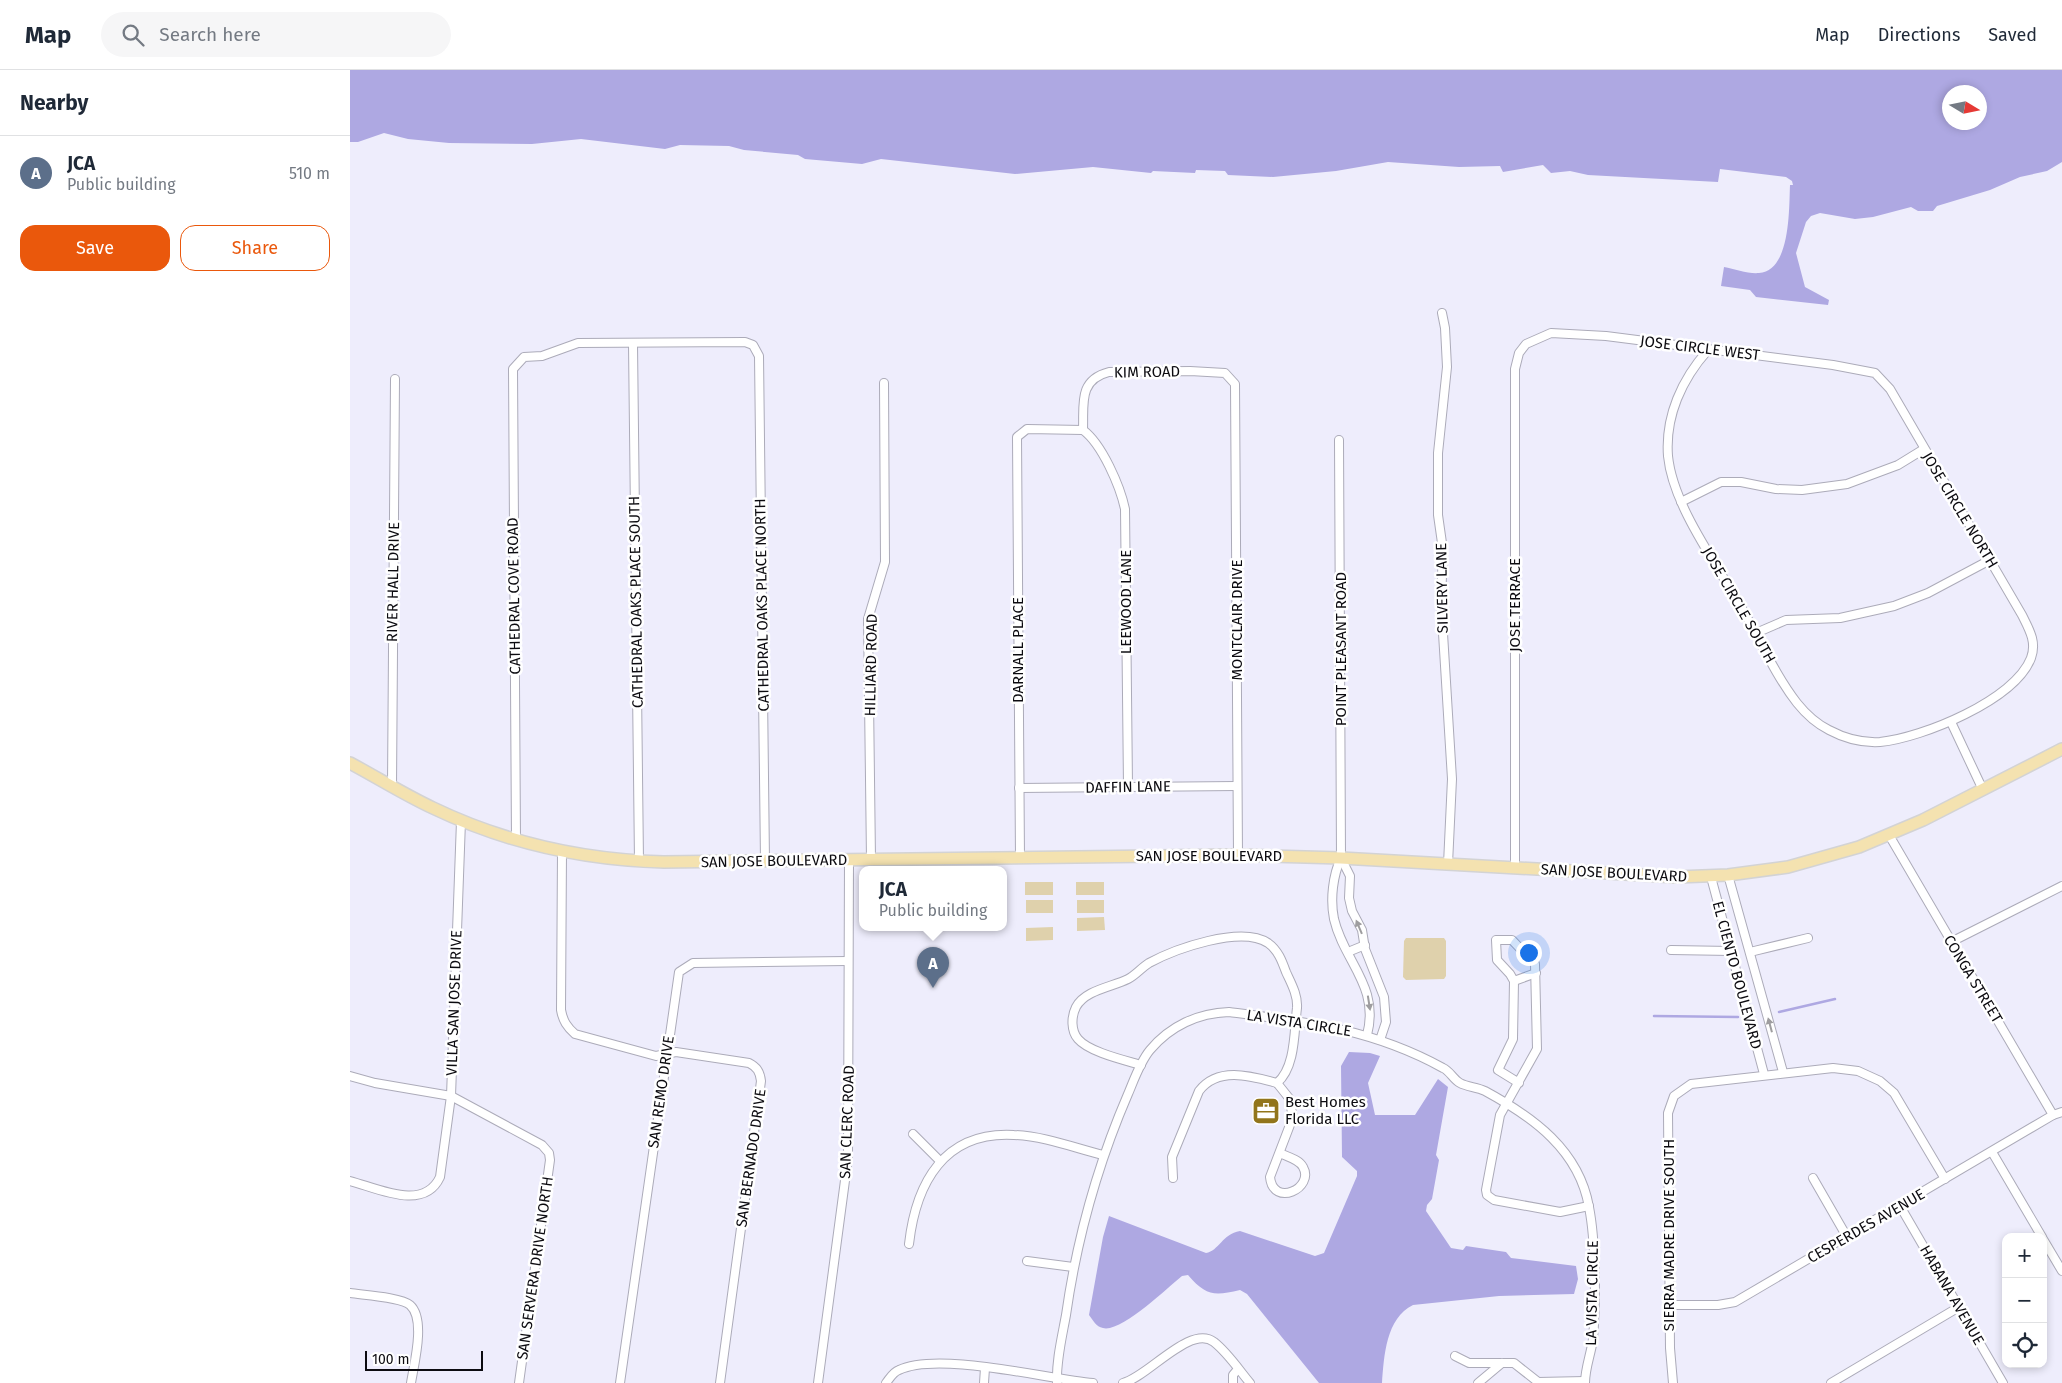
<!DOCTYPE html>
<meta charset="utf-8">
<style>
:root{--surface:#fff;--page:#f6f6f7;--text:#1f2937;--muted:#747a83;--line:#e0e1e3;--accent:#ea580c}
body{margin:0;font-family:"Fira Sans",sans-serif;background:var(--page);color:var(--text)}
.controls{position:absolute;right:15px;bottom:15px;display:grid;overflow:hidden;border-radius:10px;box-shadow:0 2px 8px #0003}
.controls button{width:45px;height:45px;display:grid;place-items:center;padding:0;border:0;border-bottom:1px solid var(--line);background:var(--surface);color:var(--text);font:25px sans-serif}
.compass{position:absolute;left:1592px;top:15px;width:45px;height:45px;border-radius:50%;background:var(--surface);box-shadow:0 2px 8px #0003;rotate:100deg}
.scale{position:absolute;left:15px;bottom:12px;width:118px;box-sizing:border-box;padding-left:5px;border:2px solid #0c0b10;border-top:0;font-size:14px;line-height:18px;white-space:nowrap;color:#0c0b10;-webkit-text-stroke:4px #fff;paint-order:stroke}
.you{position:absolute;left:1178px;top:882px;width:18px;height:18px;margin:-12px;border:4px solid #fff;border-radius:50%;background:#1a73e8;box-shadow:0 0 0 8px #1a73e833}
.badge{display:grid;place-items:center;width:32px;height:32px;border-radius:50%;background:var(--accent);color:#fff;font-size:16px;font-weight:700}
.pin{position:absolute;translate:-50% -41px;filter:drop-shadow(0 1px 2px #0008)}
.pin::after{content:'';position:absolute;top:26px;width:18px;height:15px;background:inherit;clip-path:polygon(0 0,100% 0,50% 100%)}
.popup{position:absolute;left:509px;top:796px;width:148px;height:65px;box-sizing:border-box;display:grid;place-content:center;border-radius:10px;background:var(--surface);filter:drop-shadow(0 1px 4px #0005);font-size:16px;white-space:nowrap;color:var(--muted)}
.popup b{font-size:19px;color:var(--text)}
.popup::after{content:'';position:absolute;left:50%;top:100%;margin-left:-10px;border:10px solid transparent;border-top-color:var(--surface)}
.list{margin:0;padding:0;list-style:none}
h2{display:flex;justify-content:space-between;align-items:center;height:65px;margin:0;padding:0 20px;font-size:21px}
h2 small{font-size:16px;font-weight:400;color:var(--muted)}
.list li{display:grid;grid-template-columns:32px 1fr auto;gap:15px;align-items:center;box-sizing:border-box;height:75px;padding:0 20px;border-top:1px solid var(--line)}
.list b{display:block;font-size:19px;white-space:nowrap}
.list p{margin:0;font-size:16px;white-space:nowrap;color:var(--muted)}
.list em{font-size:16px;font-style:normal;color:var(--muted)}
.actions{display:flex;gap:10px;padding:15px 20px}
.actions a{flex:1;padding:11px 0;border:1px solid var(--accent);border-radius:15px;text-align:center;font-size:18px;color:var(--accent)}
.actions .main{background:var(--accent);color:#fff}
.icon{flex:none;width:28px;height:28px;fill:none;stroke:currentColor;stroke-width:2;stroke-linecap:round;stroke-linejoin:round}
.map{position:relative;flex:none;width:1712px;height:1313px;overflow:hidden}
header{display:flex;align-items:center;gap:30px;box-sizing:border-box;height:70px;padding:0 25px;background:var(--surface);border-bottom:1px solid var(--line)}
header strong{font-size:24px}
nav{display:flex;gap:28px;margin-inline-start:auto;font-size:18px}
.search{width:350px;height:45px;background:var(--page);display:flex;align-items:center;gap:12px;box-sizing:border-box;padding:0 18px;border-radius:28px;color:var(--muted);font-size:19px}
main{display:flex}
aside{flex:1;background:var(--surface)}
.map>svg:first-child{display:block}
</style>
<header>
<strong>Map</strong>
<div class="search"><svg class="icon" aria-label="search" viewBox="0 0 24 24"><circle cx="10" cy="10" r="6"/><path d="M15 15l6 6"/></svg>Search here</div>
<nav><a>Map</a><a>Directions</a><a>Saved</a></nav>
</header>
<main>
<aside>
<h2>Nearby<small></small></h2>
<ul class="list">
<li><span class="badge" style="background:#5c6f8a">A</span><div><b>JCA</b><p>Public building</p></div><em>510 m</em></li>
</ul>
<div class="actions"><a class="main">Save</a><a>Share</a></div>
</aside>
<div class="map">
<svg width="1712" height="1313" viewBox="0 0 1712 1313">
<rect width="100%" height="100%" fill="#eeedfc"/>
<g fill="#dfd1ac">
<rect x="675" y="812" width="28" height="13"/>
<rect x="726" y="812" width="28" height="13"/>
<rect x="676" y="830" width="27" height="13"/>
<rect x="727" y="830" width="27" height="13"/>
<path d="M754,847L755,860L727,861V848Z"/>
<path d="M703,857V870L676,871V858Z"/>
<path d="M1056,868H1094L1096,871V906L1094,909L1056,910L1053,907L1054,871Z"/>
</g>
<g fill="#aea8e2" fill-rule="evenodd">
<path d="M0,0H1712V92L1697,101L1670,107L1640,120L1587,136L1583,141H1568L1561,137L1523,147L1505,149L1470,143L1461,146L1456,152L1446,183L1455,217L1479,230L1478,235L1406,227L1400,220L1371,216L1374,197C1385,199 1398,204 1409,203C1441,201 1439,137 1440,115H1443L1442,111L1436,107L1370,99L1368,112L1238,105L1220,101L1201,103L1193,95L1153,102L1150,96L1109,97L1038,92L986,101L923,107L878,105L875,101L846,100L845,103L803,101L801,103L743,97L665,104L531,89L512,94L455,89L448,85L394,80L379,76L330,75L315,79L231,69L182,74L99,73L58,69L34,63L8,72H0ZM1600,22H1630V52H1600Z"/>
<path d="M999,982L1020,983L1030,986L1018,1013L1025,1045H1065L1088,1009L1098,1017L1086,1085L1089,1090L1082,1129L1077,1135L1076,1141L1101,1178L1113,1180L1116,1176L1156,1182L1161,1188L1226,1196L1228,1209L1224,1224L1149,1226L1063,1235C1036,1248 1034,1286 1032,1313H969L897,1224L890,1220C864,1226 856,1226 838,1205L832,1206C817,1218 771,1263 753,1258C746,1257 743,1250 739,1245L753,1167L759,1146L856,1183C869,1181 872,1164 890,1161L965,1186L974,1183L1007,1106V1101L992,1087L991,996Z"/>
</g>
<g fill="none" stroke-linecap="round" stroke-linejoin="round">
<g stroke="#aea8e2" stroke-width="2.5">
<path d="M1429,942L1485,929"/>
<path d="M1304,946L1388,947"/>
</g>
<defs>
<g id="minor">
<path d="M1092,243L1095,258L1097,297L1088,383V445L1093,480L1091,531L1102,709L1098,794"/>
<path d="M283,274L289,791"/>
<path d="M733,360C734,334 728,310 759,302L840,301L875,303L885,314L888,785"/>
<path d="M733,360C752,374 770,416 775,439L778,716"/>
<path d="M989,370L991,788C983,805 980,829 984,849C994,892 1030,916 1017,965"/>
<path d="M1331,432L1371,412H1391L1426,419L1452,420L1497,414L1548,395L1574,379"/>
<path d="M1406,563L1436,550L1490,548L1544,536L1578,523L1640,490"/>
<path d="M1601,652L1633,720"/>
<path d="M42,716L45,309"/>
<path d="M669,718L887,716"/>
<path d="M1539,765L1703,1045"/>
<path d="M166,770L163,299L174,287L192,286L228,273L395,272L403,275L409,286L415,791"/>
<path d="M212,781L211,940C213,951 217,957 225,964L306,986L326,982L399,993C407,997 410,1002 411,1011L370,1313"/>
<path d="M670,788L667,367L677,359L733,360"/>
<path d="M991,788L1000,806L999,828L1002,841L1012,860L1015,879L1034,927L1036,952L1030,970"/>
<path d="M521,789L518,549L535,492L534,313"/>
<path d="M1165,798V299L1169,283L1176,274L1201,263L1256,266L1483,295L1525,303L1540,319L1672,545C1679,559 1687,572 1681,588C1665,630 1572,668 1530,672C1513,673 1494,668 1479,660C1467,654 1455,643 1447,633C1426,606 1411,572 1394,542C1369,497 1323,437 1318,386C1315,346 1332,309 1358,280"/>
<path d="M1378,805L1433,1002"/>
<path d="M1361,807L1414,1004"/>
<path d="M1601,872L1712,816"/>
<path d="M1321,880L1381,881"/>
<path d="M998,882L1015,875"/>
<path d="M1400,882L1458,868"/>
<path d="M1164,911L1186,903"/>
<path d="M791,995C774,990 739,982 728,969C721,961 721,947 726,937C735,920 762,917 778,909C786,905 791,898 799,893C825,879 891,855 918,873C928,880 932,891 936,902C941,913 948,925 947,938C944,960 946,997 927,1013"/>
<path d="M0,1006L25,1013L101,1026L192,1075L199,1083L200,1090L169,1313"/>
<path d="M927,1013L939,1028L943,1047L920,1107C923,1138 965,1118 953,1097C949,1089 937,1087 930,1083"/>
<path d="M1169,1013L1148,1000L1163,969L1164,911L1160,904L1147,890L1146,870H1162L1185,894L1187,979L1150,1045L1136,1120L1137,1125L1144,1130L1210,1142L1239,1136"/>
<path d="M563,1064L590,1091"/>
<path d="M1642,1082L1692,1167"/>
<path d="M823,1108L822,1087L849,1021C868,996 901,1006 927,1013"/>
<path d="M1463,1108L1497,1167"/>
<path d="M0,1111C27,1118 74,1142 90,1107L101,1026L111,751"/>
<path d="M1550,1136L1653,1313"/>
<path d="M1693,1169L1712,1201"/>
<path d="M559,1174C566,1113 594,1061 664,1065C694,1066 725,1078 753,1085"/>
<path d="M677,1191L723,1197"/>
<path d="M0,1223C13,1225 51,1227 60,1235C76,1249 64,1294 61,1313"/>
<path d="M1319,1235H1368L1385,1232L1703,1045L1712,1042"/>
<path d="M1105,1286L1119,1293H1164L1188,1312L1235,1311"/>
<path d="M270,1313L329,902L343,893L498,891"/>
<path d="M468,1313L498,1088L499,790"/>
<path d="M536,1313C540,1308 543,1302 549,1300C588,1281 697,1309 743,1313"/>
<path d="M634,1313L635,1298"/>
<path d="M707,1313C706,1291 712,1267 716,1245C727,1168 747,1096 778,1024C784,1010 790,992 800,980C820,956 848,943 879,942C958,952 1022,959 1093,998C1100,1001 1103,1009 1110,1013C1117,1017 1127,1017 1135,1021C1183,1047 1229,1080 1239,1137C1246,1173 1246,1232 1243,1269C1241,1284 1235,1298 1235,1313"/>
<path d="M773,1313C798,1307 840,1254 864,1272C878,1283 889,1300 900,1313"/>
<path d="M883,1313V1305L888,1299"/>
<path d="M1128,1313L1152,1293"/>
<path d="M1323,1313L1320,1278L1318,1043L1324,1026L1341,1014L1483,998L1508,1001L1530,1011L1544,1023L1595,1109"/>
<path d="M1481,1313L1609,1237"/>
</g>
<path id="primary" d="M0,693C28,708 55,725 83,738C156,773 233,790 314,792L888,785L991,788L1327,807L1378,805L1438,797L1509,777L1573,750L1712,679"/>
</defs>
<use href="#minor" stroke="#acabb9" stroke-width="10"/>
<use href="#primary" stroke="#d3d3d4" stroke-width="14"/>
<use href="#minor" stroke="#fff" stroke-width="8"/>
<use href="#primary" stroke="#f4e2b0" stroke-width="11"/>
</g>
<defs><path id="oneway-solid" d="M-6-.8H1V-3.2L6.5 0L1 3.2V.8H-6Z" transform="scale(1.25)"/></defs>
<g fill="#9e9d9f">
<use href="#oneway-solid" transform="translate(1009 857) rotate(-113)"/>
<use href="#oneway-solid" transform="translate(1019 933) rotate(81)"/>
<use href="#oneway-solid" transform="translate(1420 955) rotate(-105)"/>
</g>
<defs>
<symbol id="office-square" viewBox="-11 -11 22 22"><rect x="-9" y="-9" width="18" height="18" rx="4" fill="#92751b" stroke="#fff"/><path d="M-6-3h4V-5.5h4V-3h4V5H-6ZM-1-4.5V-3h2v-1.5ZM-6 0V1H6V0Z" fill="#fff"/></symbol>
</defs>
<g fill-rule="evenodd">
<use href="#office-square" x="900" y="1025" width="32" height="32"/>
</g>
<g text-anchor="middle" stroke-width="5" stroke-linejoin="round" paint-order="stroke">
<g font-size="15" fill="#0c0b10" stroke="#fff">
<text transform="translate(1350 278) rotate(7)" y="5">JOSE CIRCLE WEST</text>
<text transform="translate(797 302) rotate(-1)" y="5">KIM ROAD</text>
<text transform="translate(1610 440) rotate(59)" y="5">JOSE CIRCLE NORTH</text>
<text transform="translate(43 512) rotate(-89)" y="5">RIVER HALL DRIVE</text>
<text transform="translate(1092 518) rotate(-91)" y="5">SILVERY LANE</text>
<text transform="translate(164 526) rotate(-91)" y="5">CATHEDRAL COVE ROAD</text>
<text transform="translate(286 532) rotate(-91)" y="5">CATHEDRAL OAKS PLACE SOUTH</text>
<text transform="translate(776 532) rotate(-90)" y="5">LEEWOOD LANE</text>
<text transform="translate(412 535) rotate(-91)" y="5">CATHEDRAL OAKS PLACE NORTH</text>
<text transform="translate(1165 535) rotate(-90)" y="5">JOSE TERRACE</text>
<text transform="translate(1389 535) rotate(60)" y="5">JOSE CIRCLE SOUTH</text>
<text transform="translate(887 550) rotate(-90)" y="5">MONTCLAIR DRIVE</text>
<text transform="translate(991 579) rotate(-90)" y="5">POINT PLEASANT ROAD</text>
<text transform="translate(668 580) rotate(-90)" y="5">DARNALL PLACE</text>
<text transform="translate(521 595) rotate(-89)" y="5">HILLIARD ROAD</text>
<text transform="translate(778 717) rotate(-1)" y="5">DAFFIN LANE</text>
<text x="859" y="791">SAN JOSE BOULEVARD</text>
<text transform="translate(424 791) rotate(-1)" y="5">SAN JOSE BOULEVARD</text>
<text transform="translate(1264 803) rotate(3)" y="5">SAN JOSE BOULEVARD</text>
<text transform="translate(1387 905) rotate(75)" y="5">EL CIENTO BOULEVARD</text>
<text transform="translate(1623 909) rotate(59)" y="5">CONGA STREET</text>
<text transform="translate(104 933) rotate(-88)" y="5">VILLA SAN JOSE DRIVE</text>
<text transform="translate(949 953) rotate(9)" y="5">LA VISTA CIRCLE</text>
<text transform="translate(311 1022) rotate(-82)" y="5">SAN REMO DRIVE</text>
<text transform="translate(497 1052) rotate(-88)" y="5">SAN CLERC ROAD</text>
<text transform="translate(401 1088) rotate(-82)" y="5">SAN BERNADO DRIVE</text>
<text transform="translate(1516 1156) rotate(-30)" y="5">CESPERDES AVENUE</text>
<text transform="translate(1319 1165) rotate(-90)" y="5">SIERRA MADRE DRIVE SOUTH</text>
<text transform="translate(185 1198) rotate(-82)" y="5">SAN SERVERA DRIVE NORTH</text>
<text transform="translate(1242 1223) rotate(-89)" y="5">LA VISTA CIRCLE</text>
<text transform="translate(1602 1225) rotate(60)" y="5">HABANA AVENUE</text>
</g>
<g font-size="15" fill="#0c0b10" stroke="#fff" text-anchor="start">
<text x="935" y="1037">Best Homes<tspan x="935" dy="17">Florida LLC</tspan></text>
</g>
</g>
</svg>
<div class="controls">
<button>+</button>
<button>−</button>
<button><svg class="icon" aria-label="locate" viewBox="0 0 24 24"><circle cx="12" cy="12" r="6"/><path d="M12 2v4M12 18v4M2 12h4M18 12h4"/></svg></button>
</div>
<svg class="compass" viewBox="-18 -18 36 36"><path d="M0-13l5 13h-10z" fill="#e53935"/><path d="M0 13l5-13h-10z" fill="#747a83"/></svg>
<div class="scale">100 m</div>
<div class="you"></div>
<div class="pin badge" style="left:583px;top:918px;background:#5c6f8a">A</div>
<div class="popup"><b>JCA</b>Public building</div>
</div>
</main>
